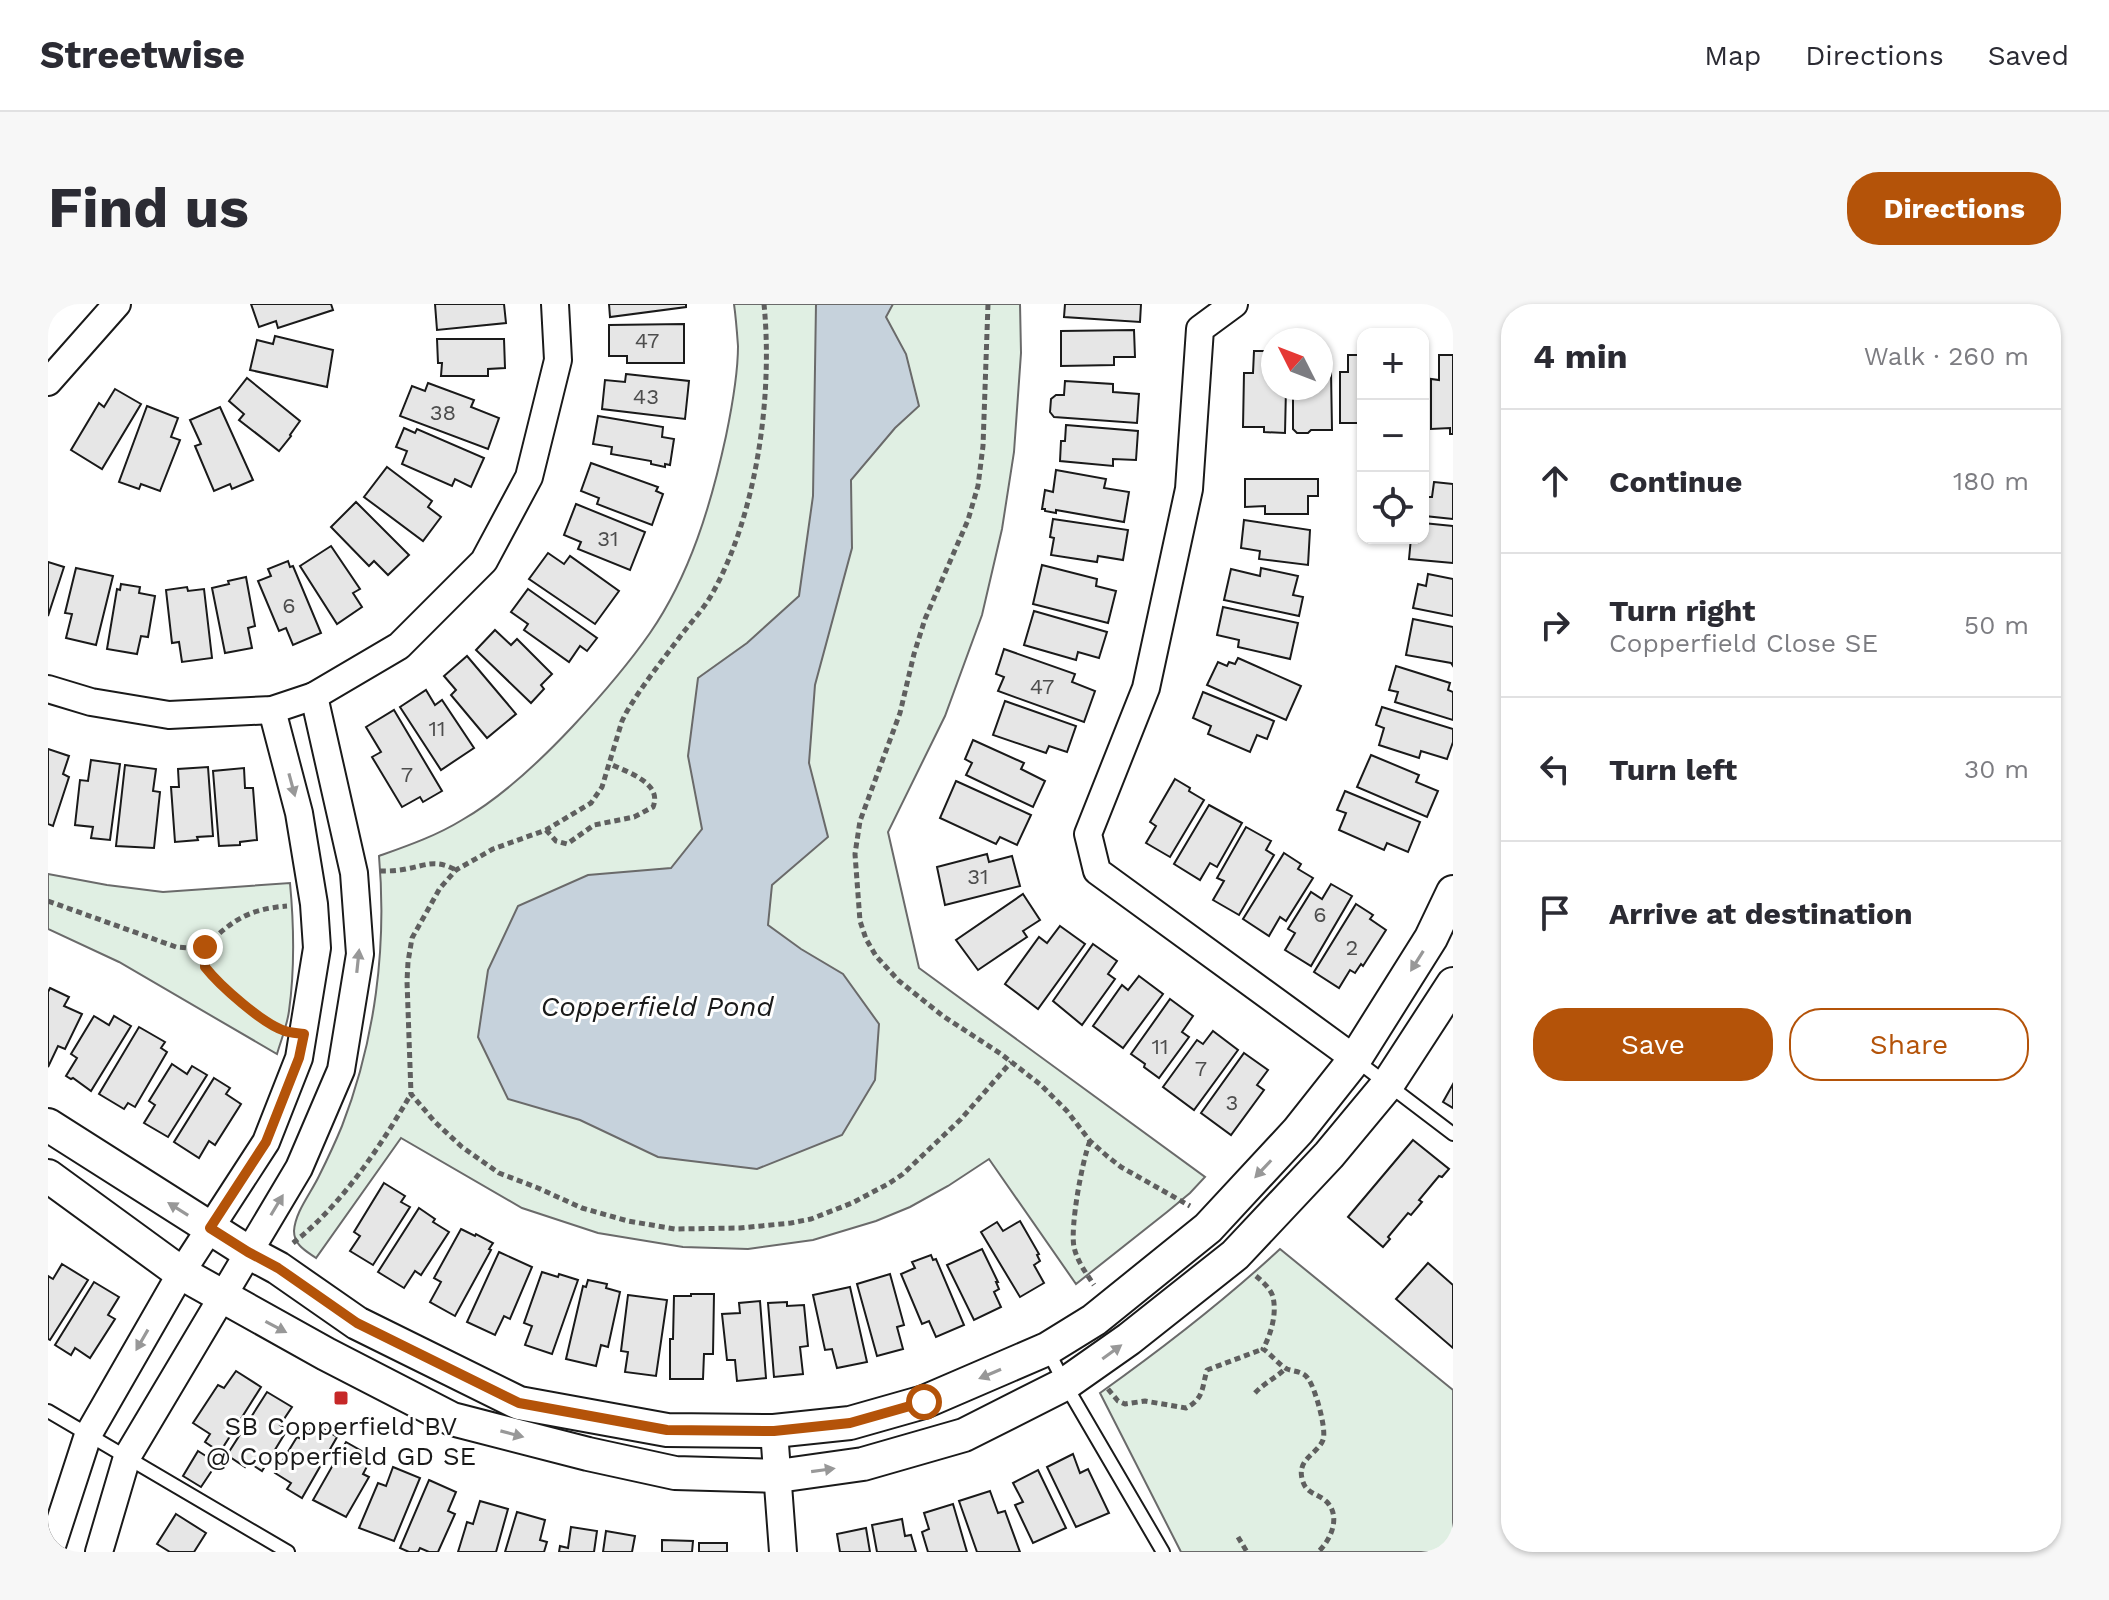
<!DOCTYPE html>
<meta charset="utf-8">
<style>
:root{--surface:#fff;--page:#f7f7f7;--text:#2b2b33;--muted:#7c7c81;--line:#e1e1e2;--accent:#b45309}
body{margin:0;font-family:"Work Sans",sans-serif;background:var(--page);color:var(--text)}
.controls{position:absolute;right:24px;top:24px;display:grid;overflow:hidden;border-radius:16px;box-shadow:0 2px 6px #0004}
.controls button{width:72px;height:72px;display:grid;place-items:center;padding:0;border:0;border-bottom:2px solid var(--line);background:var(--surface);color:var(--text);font:40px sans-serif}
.compass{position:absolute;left:1213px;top:24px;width:72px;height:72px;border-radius:50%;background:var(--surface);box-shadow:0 2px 6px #0004;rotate:312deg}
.stop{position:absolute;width:24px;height:24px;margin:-18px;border:6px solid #b45309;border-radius:50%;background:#fff}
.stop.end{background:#b45309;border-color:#fff;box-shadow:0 2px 8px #0008}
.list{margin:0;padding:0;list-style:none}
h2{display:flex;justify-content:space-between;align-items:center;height:104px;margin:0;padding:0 32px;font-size:34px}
h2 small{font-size:26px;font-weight:400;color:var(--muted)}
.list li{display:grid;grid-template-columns:52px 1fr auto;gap:24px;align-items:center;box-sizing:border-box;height:144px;padding:0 32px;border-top:2px solid var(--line)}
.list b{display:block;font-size:30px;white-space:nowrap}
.list p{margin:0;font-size:26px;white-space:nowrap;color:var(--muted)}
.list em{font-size:26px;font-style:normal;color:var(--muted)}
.actions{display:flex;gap:16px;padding:24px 32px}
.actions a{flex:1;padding:18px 0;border:2px solid var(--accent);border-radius:32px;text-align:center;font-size:28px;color:var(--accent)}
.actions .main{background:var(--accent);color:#fff}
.icon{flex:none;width:44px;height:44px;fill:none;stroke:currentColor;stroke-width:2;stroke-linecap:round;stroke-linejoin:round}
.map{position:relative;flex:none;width:1405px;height:1248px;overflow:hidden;border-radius:32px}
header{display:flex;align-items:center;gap:48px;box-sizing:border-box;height:112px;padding:0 40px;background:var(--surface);border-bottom:2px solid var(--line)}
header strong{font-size:38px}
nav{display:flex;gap:44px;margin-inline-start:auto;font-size:28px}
.intro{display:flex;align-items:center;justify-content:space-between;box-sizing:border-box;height:192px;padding:0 48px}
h1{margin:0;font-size:56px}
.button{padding:20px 36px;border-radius:32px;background:var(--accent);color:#fff;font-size:28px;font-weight:700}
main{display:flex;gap:48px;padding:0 48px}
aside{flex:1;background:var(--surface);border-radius:32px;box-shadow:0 2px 6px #0004}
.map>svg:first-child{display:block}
</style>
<header>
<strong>Streetwise</strong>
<nav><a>Map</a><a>Directions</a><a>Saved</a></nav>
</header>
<div class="intro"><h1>Find us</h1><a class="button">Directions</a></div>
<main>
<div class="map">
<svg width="1405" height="1248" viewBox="0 0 1405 1248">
<rect width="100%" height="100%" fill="#fff"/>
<g fill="#e0efe3" stroke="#6a6a6a" stroke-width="2">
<path d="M686,0H972L973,49L966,148L954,225L934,311L897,412L840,528L871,664L1157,873L1142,889L1119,908L1028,980L941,855L900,882L862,903L828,917L765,936L700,945L635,943L550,929L474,904L353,834L268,954C258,947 246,941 246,927C247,908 263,889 271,872C279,856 287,839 294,822C327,737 339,643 331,552C359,542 388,532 414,516C453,494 494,455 525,422C552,393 579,362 602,329C642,271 663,201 678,132C684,103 690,72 690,42C689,28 688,14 686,0Z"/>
<path d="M0,570L59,581L115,588L242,579C246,622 247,664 241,707C239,722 233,736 229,750L71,658L0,625Z"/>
<path d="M1232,945L1405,1086V1248H1133L1052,1089C1115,1044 1175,998 1232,945Z"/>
</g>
<path fill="#c6d2dc" stroke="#6a6a6a" stroke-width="2" d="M768,0H845L838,13L858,50L871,102L847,124L803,176L804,244L767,381L761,459L780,533L724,581L720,621L753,645L795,670L831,720L827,776L794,831L709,865L610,853L532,816L460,795L430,733L440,666L470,602L540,571L623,564L654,525L640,452L650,374L699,339L751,292L765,192Z"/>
<g fill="#e6e6e6" stroke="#1a1a1a" stroke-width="2">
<path d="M203,0H283L285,6L230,24L228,17L211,23Z"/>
<path d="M387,0H456L458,19L389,26Z"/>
<path d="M561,0H638V3L562,13Z"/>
<path d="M1017,0H1093L1092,18L1016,13Z"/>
<path d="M636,20V59H579V52H561V21Z"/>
<path d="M1086,26L1087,53H1066V61L1013,62V27Z"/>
<path d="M227,32L285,46L279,83L202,66L209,36L225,40Z"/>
<path d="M389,35H456L457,64L440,65V72H393L394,59H390Z"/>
<path d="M1206,47H1225V84H1238L1237,129L1216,128V123H1195L1196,69H1205Z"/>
<path d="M1273,51H1277V67H1283L1284,126H1263L1260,129H1249L1245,125V84H1273Z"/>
<path d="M1300,51H1315V119H1292V68H1300Z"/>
<path d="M1391,51H1405V130H1402V124L1383,125V75L1391,76Z"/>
<path d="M578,70L641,77L637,115L554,105L557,76L577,78Z"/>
<path d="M199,74L252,117L242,131L243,132L231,147L191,116L196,110L181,97Z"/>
<path d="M1017,77L1065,80V88L1091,90L1089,119L1006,113L1002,108L1003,95L1008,91H1016Z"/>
<path d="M380,79L426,96L423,103L451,114L440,145L352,112L364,82L377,87Z"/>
<path d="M67,85L93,100L54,165L23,146L51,99L56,103Z"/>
<path d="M99,102L130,114L123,133L132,136L112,187L93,180L91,185L71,178Z"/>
<path d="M172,103L205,176L184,185L182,180L166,187L147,142L153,140L142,116Z"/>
<path d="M550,112L615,123L614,133L626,135L622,161L617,160V163L603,160V157L563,150L564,143L545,140Z"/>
<path d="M1018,121L1090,127L1088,156L1065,155V162L1012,157L1013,137H1017Z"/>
<path d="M356,124L367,129L369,125L436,154L423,183L407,175L404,182L354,160L359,147L348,143Z"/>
<path d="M543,159L610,183L608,187L615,190L604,221L549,200L551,194L533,187Z"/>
<path d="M339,163L384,197L380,203L393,213L375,237L316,193Z"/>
<path d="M1008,166L1058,175L1056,184L1081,188L1076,218L1008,206V209L997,207V205H994L997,186L1005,188Z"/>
<path d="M1197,175H1270V192H1260V210H1217V202L1197,203Z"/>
<path d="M1386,178L1405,180V215L1377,212L1379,193H1384Z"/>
<path d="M308,198L361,251L340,271L326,257L321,262L283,223Z"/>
<path d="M528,200L597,228L582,266L530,245L533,238L516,231Z"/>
<path d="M1005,215L1080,226L1075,256L1050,252L1049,258L1003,251L1006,234L1002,233Z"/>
<path d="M1196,216L1262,226L1260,261L1211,255L1212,247L1193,244Z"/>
<path d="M1375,219L1405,222V259L1361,255L1363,234H1375Z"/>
<path d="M283,242L312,285L305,289L314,303L289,320L252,262Z"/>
<path d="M500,249L516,260L522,252L571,287L547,320L481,275Z"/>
<path d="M240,257L242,263L245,262L273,329L245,341L238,324L231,327L210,277L223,272L220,265Z"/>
<path d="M0,258L16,263L0,312Z"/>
<path d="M994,261L1049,275L1048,282L1068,287L1060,319L985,300Z"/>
<path d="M28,264L65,272L48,341L18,334L24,310L17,309Z"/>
<path d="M1213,264L1250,272L1245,291L1255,293L1251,312L1176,296L1183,265L1212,272Z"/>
<path d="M1380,270L1405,275V312L1365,304L1370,280L1378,282Z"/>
<path d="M198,273L207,322L200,324L204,344L177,349L164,284L181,280L180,277Z"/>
<path d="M73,280L92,283L91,289L107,292L100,333L93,332L89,350L59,345L69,285L72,286Z"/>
<path d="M139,283L140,287L156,285L164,354L134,358L131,338L124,339L118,286Z"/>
<path d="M480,285L549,334L539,347L532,342L521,358L476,326L480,320L463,308Z"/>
<path d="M1175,303L1250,319L1242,355L1190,343L1191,336L1169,331Z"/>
<path d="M986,307L1059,328L1051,354L1030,348L1028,356L976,341Z"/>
<path d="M1365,315L1405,323V362L1403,359L1358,351Z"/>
<path d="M447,326L463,341L469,335L504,370L493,381L496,385L483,399L428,346Z"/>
<path d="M956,345L1027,370L1024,378L1047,387L1036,418L950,387L956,373L948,370Z"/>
<path d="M419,352L468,410L439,434L403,391L408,386L396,372Z"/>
<path d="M1190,354L1253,382L1238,416L1159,381L1170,358L1179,362L1181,358L1187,360Z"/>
<path d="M1348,362L1402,379L1400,386L1405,388V416L1347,398L1350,388L1341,386Z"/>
<path d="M378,386L387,401L394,396L426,444L393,466L352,403Z"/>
<path d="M1155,388L1226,417L1219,435L1209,431L1202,448L1160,430L1163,422L1145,414Z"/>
<path d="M957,397L1028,422L1019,448L1001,442L998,449L945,431Z"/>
<path d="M1334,403L1405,425V438L1399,455L1373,447L1371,454L1331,441L1336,424L1328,421Z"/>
<path d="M346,406L394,487L375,498L372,493L354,503L324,453L333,448L318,423Z"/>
<path d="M925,436L976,459L973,465L997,477L985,503L918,471L924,459L917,455Z"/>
<path d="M0,445L21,452L15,470L21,473L5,522L0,520Z"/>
<path d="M1323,451L1371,471L1368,478L1390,487L1379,513L1309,483Z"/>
<path d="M43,456L72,460L62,536L43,534L45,523L27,521L32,476L40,477Z"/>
<path d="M77,461L108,465L105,487L112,488L106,544L68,542Z"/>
<path d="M160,463L165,532L149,533L150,536L127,538L123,483H131L130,465Z"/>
<path d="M196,464L197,484H205L209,536L192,538V541L171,542L165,467Z"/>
<path d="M1127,475L1142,484L1141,487L1156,496L1122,553L1098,539L1108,522L1102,518Z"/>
<path d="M908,477L983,511L969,541L952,533L948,540L892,514Z"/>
<path d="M1297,487L1372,518L1360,548L1339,539L1336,546L1291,526L1298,509L1289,506Z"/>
<path d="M1161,501L1194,519L1169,563L1162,559L1152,576L1126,560Z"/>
<path d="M1198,523L1223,537L1218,546L1226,551L1191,611L1165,596L1176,577L1169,574Z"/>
<path d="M1236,549L1253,560L1250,565L1265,574L1238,617L1232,613L1221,632L1195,615Z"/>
<path d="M939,550L941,558L964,552L972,582L897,601L889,563Z"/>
<path d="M1283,580L1304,592L1263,662L1237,646L1247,629L1240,625L1263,588L1274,595Z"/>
<path d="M975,590L992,616L975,627L979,633L930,666L908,636Z"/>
<path d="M1308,600L1325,611L1322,615L1338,626L1315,662L1313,660L1307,669L1302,666L1291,684L1266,668Z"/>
<path d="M1012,622L1037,640L990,705L957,680L991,633L999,639Z"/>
<path d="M1045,640L1069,657L1060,670L1067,675L1034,721L1005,697Z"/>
<path d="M1091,672L1115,690L1075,744L1045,722L1074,681L1080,686Z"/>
<path d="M2,684L21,693L16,702L34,710L17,745L10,742L0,763V688Z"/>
<path d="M1122,695L1145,712L1134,728L1141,733L1111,774L1096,763L1097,760L1083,750Z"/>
<path d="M46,712L61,721L66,712L83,722L43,787L25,774L23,775L18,772L29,754L23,750Z"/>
<path d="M91,723L117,738L113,744L119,748L87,803L80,799L76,805L51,790Z"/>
<path d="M1165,727L1190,746L1146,806L1115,783L1149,736L1155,740Z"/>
<path d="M1196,749L1220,766L1209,781L1216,786L1183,831L1153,809Z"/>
<path d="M124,760L139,770L144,762L159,771L120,833L96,819L107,801L101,797Z"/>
<path d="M166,774L182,784L178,790L193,800L167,841L161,837L151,854L126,838Z"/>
<path d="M1405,780V804L1395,798Z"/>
<path d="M1365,836L1401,865L1394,873L1391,872L1371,896L1374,898L1363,911L1360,909L1340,933L1342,935L1335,943L1300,913Z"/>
<path d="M336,879L357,892L353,898L362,903L325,961L302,947L312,932L306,928Z"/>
<path d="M371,904L387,915L385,918L401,928L373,971L367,967L356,984L330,968Z"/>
<path d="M972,917L991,950L989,951L992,957L986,961L996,979L972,993L933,928L949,918L955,927Z"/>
<path d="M413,925L427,932L428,930L445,939L441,945L443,946L407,1012L382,998L393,978L386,974Z"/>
<path d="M934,945L950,978H948L951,985L946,988L953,1003L926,1016L899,961Z"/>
<path d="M451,948L484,963L462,1015L456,1012L447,1031L419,1018Z"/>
<path d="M883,951L885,956L888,955L916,1021L888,1033L881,1017L874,1020L853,970L867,964L864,958Z"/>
<path d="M1380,959L1405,981V1044L1348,995Z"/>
<path d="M14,960L40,976L2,1036L0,1035V972L5,975Z"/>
<path d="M494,968L510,973L511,970L530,976L504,1050L477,1041L484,1022L476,1019Z"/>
<path d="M842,970L856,1021L849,1023L855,1045L829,1052L809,980Z"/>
<path d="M540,976L559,980L558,984L572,988L560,1043L553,1041L548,1062L518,1055L535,982L538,983Z"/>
<path d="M46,978L71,993L60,1011L67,1015L42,1054L27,1044L23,1051L7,1041Z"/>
<path d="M802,983L819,1058L789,1064L784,1045L777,1046L765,991Z"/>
<path d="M643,990H666L665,1050H656L655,1075H622V1035H625L626,992H643Z"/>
<path d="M580,991L619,996L608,1072L577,1068L580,1048L573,1047Z"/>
<path d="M712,997L718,1074L689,1077L687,1056H679L674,1010L692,1009L691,999Z"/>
<path d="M739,998V1002L756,1001L760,1042L752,1043L755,1070L726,1073L720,999Z"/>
<path d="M188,1067L213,1083L172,1148L157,1138L162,1130L145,1119L170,1081L176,1084Z"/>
<path d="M219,1088L244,1103L232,1121L239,1126L214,1167L200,1158L197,1163L179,1151Z"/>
<path d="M266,1119L289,1133L254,1194L239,1185L243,1179L227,1169L249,1133L256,1136Z"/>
<path d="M298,1138L324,1153L315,1170L321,1173L298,1213L265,1196Z"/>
<path d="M150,1147L169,1159L153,1183L135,1172Z"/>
<path d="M1025,1150L1032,1169L1040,1165L1061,1209L1028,1223L999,1163Z"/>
<path d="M345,1163L372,1174L346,1237L311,1224L330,1179L338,1182Z"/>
<path d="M990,1166L1018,1224L985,1239L967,1201L975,1198L965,1179Z"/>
<path d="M381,1176L408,1188L400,1207L407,1210L390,1248H381L372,1244L370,1248H361L352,1244Z"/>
<path d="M942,1187L950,1209L957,1207L972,1248H929L911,1197Z"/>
<path d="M432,1197L460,1205L448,1248H410L417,1225L419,1218L425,1220Z"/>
<path d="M905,1200L919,1248H880L874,1228L881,1225L876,1209Z"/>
<path d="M469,1208L497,1216L492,1236L499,1238L496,1248H457Z"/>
<path d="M128,1210L158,1229L146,1248H122L109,1240Z"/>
<path d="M854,1215L857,1232L863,1231L868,1248H829L824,1221Z"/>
<path d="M523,1223L549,1227L546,1248H511L512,1242L520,1244Z"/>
<path d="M818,1224L822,1248H792L789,1230Z"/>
<path d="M558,1227L587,1232L584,1248H555Z"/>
<path d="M614,1236L645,1237L644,1248H614Z"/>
<rect x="651" y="1239" width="28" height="9"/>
</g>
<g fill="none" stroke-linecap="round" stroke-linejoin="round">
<defs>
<g id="service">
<path d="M1309,757L1405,830"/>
<path d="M999,1045L1017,1080L1115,1248"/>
<path d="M0,1107L240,1248"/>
</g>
<g id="minor">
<path d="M1186,0L1152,25L1141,185L1098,384L1040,530L1049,567L1307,755"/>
<path d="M0,78L69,0"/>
<path d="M0,385L43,398L121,411L224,406L266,392L351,342L436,257L481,173L510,56L507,0"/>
<path d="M726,1127L735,1248"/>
<path d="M2,1248L40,1131L133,969L218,838L251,754L269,644L266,600L251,509L224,406"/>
<path d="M51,1248L79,1153L251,864L293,766L312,650L306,569L266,392"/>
</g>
<g id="tertiary">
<path d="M0,821L200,948L230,964L309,1019L471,1099L619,1126L726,1127L802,1119L876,1098L999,1045L1046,1016L1160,924L1250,827L1307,755L1383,634L1405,588"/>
<path d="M0,872L133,969L278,1050L404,1115L540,1150L627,1169L730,1172L815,1160L916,1131L1017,1080L1081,1035L1187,951L1281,851L1340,780L1405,680"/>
</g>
</defs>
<use href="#service" stroke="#1a1a1a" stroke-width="16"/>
<use href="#minor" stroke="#1a1a1a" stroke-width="30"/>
<use href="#tertiary" stroke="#1a1a1a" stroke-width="36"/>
<g stroke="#5f5f5f" stroke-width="5" stroke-dasharray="6 4" stroke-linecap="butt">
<path d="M716,0C725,91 709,210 664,290C655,306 642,319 631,334C613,358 593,383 578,409L574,417L554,483L543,499L498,526L445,545L408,566L392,584L364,634L360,658L359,677L363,790L387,818L414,843L451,869L490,884L534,904L580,917L627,925L692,924L743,919L763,915L804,899L840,880L855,870L913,815L963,758"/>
<path d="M940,0L935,142L930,182L920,216L877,315L866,350L852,409L812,517L807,550L812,617L818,635L828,652L851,677L895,712L953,750L993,781L1019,807L1042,837L1059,852L1073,863L1142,902"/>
<path d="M498,526L508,537L519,540L546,521L586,513L605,503C615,479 579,468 562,460"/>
<path d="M332,567C340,567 349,567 358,565C379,561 387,555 408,566"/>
<path d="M0,597L128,643L142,644L157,643C156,648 155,656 157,662C163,678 216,717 231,725"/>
<path d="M157,643C184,616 201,605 239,602"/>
<path d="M1042,837C1034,857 1022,923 1026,943C1029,957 1038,969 1046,981"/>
<path d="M245,939C294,901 332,843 363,790"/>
<path d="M1208,972C1214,977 1223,985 1225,993C1229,1010 1223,1030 1215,1045C1223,1050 1231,1061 1239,1065C1247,1068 1256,1067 1261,1076C1267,1085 1279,1125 1275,1136C1269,1151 1247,1155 1255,1178C1259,1190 1271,1190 1279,1198C1293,1213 1283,1236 1270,1248"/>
<path d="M1060,1085L1070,1097L1077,1100L1097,1097L1138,1104C1156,1095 1154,1083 1159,1066L1215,1045"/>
<path d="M1207,1089C1216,1079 1228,1074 1238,1064"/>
<path d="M1190,1233L1199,1248"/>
</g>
<use href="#service" stroke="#fff" stroke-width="12"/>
<use href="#minor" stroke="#fff" stroke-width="26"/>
<use href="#tertiary" stroke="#fff" stroke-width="32"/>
</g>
<defs><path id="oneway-solid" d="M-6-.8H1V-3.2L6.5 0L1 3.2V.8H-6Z" transform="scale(2)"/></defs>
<g fill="#989898">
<use href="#oneway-solid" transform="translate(244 481) rotate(75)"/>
<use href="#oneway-solid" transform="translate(310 657) rotate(-84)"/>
<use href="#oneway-solid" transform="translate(1369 657) rotate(122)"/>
<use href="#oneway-solid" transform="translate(1215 865) rotate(133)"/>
<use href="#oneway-solid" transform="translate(229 901) rotate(-59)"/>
<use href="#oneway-solid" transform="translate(130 905) rotate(-148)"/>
<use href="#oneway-solid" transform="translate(228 1023) rotate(28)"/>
<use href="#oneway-solid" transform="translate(94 1036) rotate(120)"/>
<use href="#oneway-solid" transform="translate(1064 1048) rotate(-36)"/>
<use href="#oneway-solid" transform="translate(942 1070) rotate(157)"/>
<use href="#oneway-solid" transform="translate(464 1130) rotate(15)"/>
<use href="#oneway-solid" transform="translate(775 1166) rotate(-8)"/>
</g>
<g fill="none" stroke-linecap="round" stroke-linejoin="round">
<path stroke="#b45309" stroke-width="10" d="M157,643V663C172,682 215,720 237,727C243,729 250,729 256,730L251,754L218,838L162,924L200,948L230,964L309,1019L471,1099L619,1126L726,1127L802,1119L876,1098"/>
</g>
<rect fill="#c62828" stroke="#fff" stroke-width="3" x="285" y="1086" width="16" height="16" rx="4"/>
<g text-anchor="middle" stroke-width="6" stroke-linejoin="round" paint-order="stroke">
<g font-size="22" fill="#4d4d4d">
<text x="599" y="44">47</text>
<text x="598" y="100">43</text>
<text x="395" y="116">38</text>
<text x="560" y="242">31</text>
<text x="241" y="309">6</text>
<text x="994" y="390">47</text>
<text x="389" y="432">11</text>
<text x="359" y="478">7</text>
<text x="930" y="580">31</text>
<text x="1272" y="618">6</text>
<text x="1304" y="651">2</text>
<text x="1112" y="750">11</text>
<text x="1153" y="772">7</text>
<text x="1184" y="806">3</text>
</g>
<g font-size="26" fill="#1a1a1a" stroke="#fff">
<text x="293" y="1131">SB Copperfield BV<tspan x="293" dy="30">@ Copperfield GD SE</tspan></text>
</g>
<g font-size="28" font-style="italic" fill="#1a1a1a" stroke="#fff">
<text x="609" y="712">Copperfield Pond</text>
</g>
</g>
</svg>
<div class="controls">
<button>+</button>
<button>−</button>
<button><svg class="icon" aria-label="locate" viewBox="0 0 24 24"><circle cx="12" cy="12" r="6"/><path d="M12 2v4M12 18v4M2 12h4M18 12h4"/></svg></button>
</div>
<svg class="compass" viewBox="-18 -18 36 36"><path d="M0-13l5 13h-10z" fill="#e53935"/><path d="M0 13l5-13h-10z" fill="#7c7c81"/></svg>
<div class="stop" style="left:876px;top:1098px"></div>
<div class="stop end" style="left:157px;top:643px"></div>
</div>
<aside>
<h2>4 min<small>Walk · 260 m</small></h2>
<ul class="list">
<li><svg class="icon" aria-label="ahead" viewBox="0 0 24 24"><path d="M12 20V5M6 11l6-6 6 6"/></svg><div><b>Continue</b></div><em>180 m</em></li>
<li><svg class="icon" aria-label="right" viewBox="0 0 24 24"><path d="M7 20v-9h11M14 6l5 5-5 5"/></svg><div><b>Turn right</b><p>Copperfield Close SE</p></div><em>50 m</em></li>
<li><svg class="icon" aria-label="left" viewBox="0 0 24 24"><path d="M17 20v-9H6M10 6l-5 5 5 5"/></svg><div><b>Turn left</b></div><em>30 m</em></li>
<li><svg class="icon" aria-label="arrive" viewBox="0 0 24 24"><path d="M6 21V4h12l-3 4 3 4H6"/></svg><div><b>Arrive at destination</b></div></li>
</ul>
<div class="actions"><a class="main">Save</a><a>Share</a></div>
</aside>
</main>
